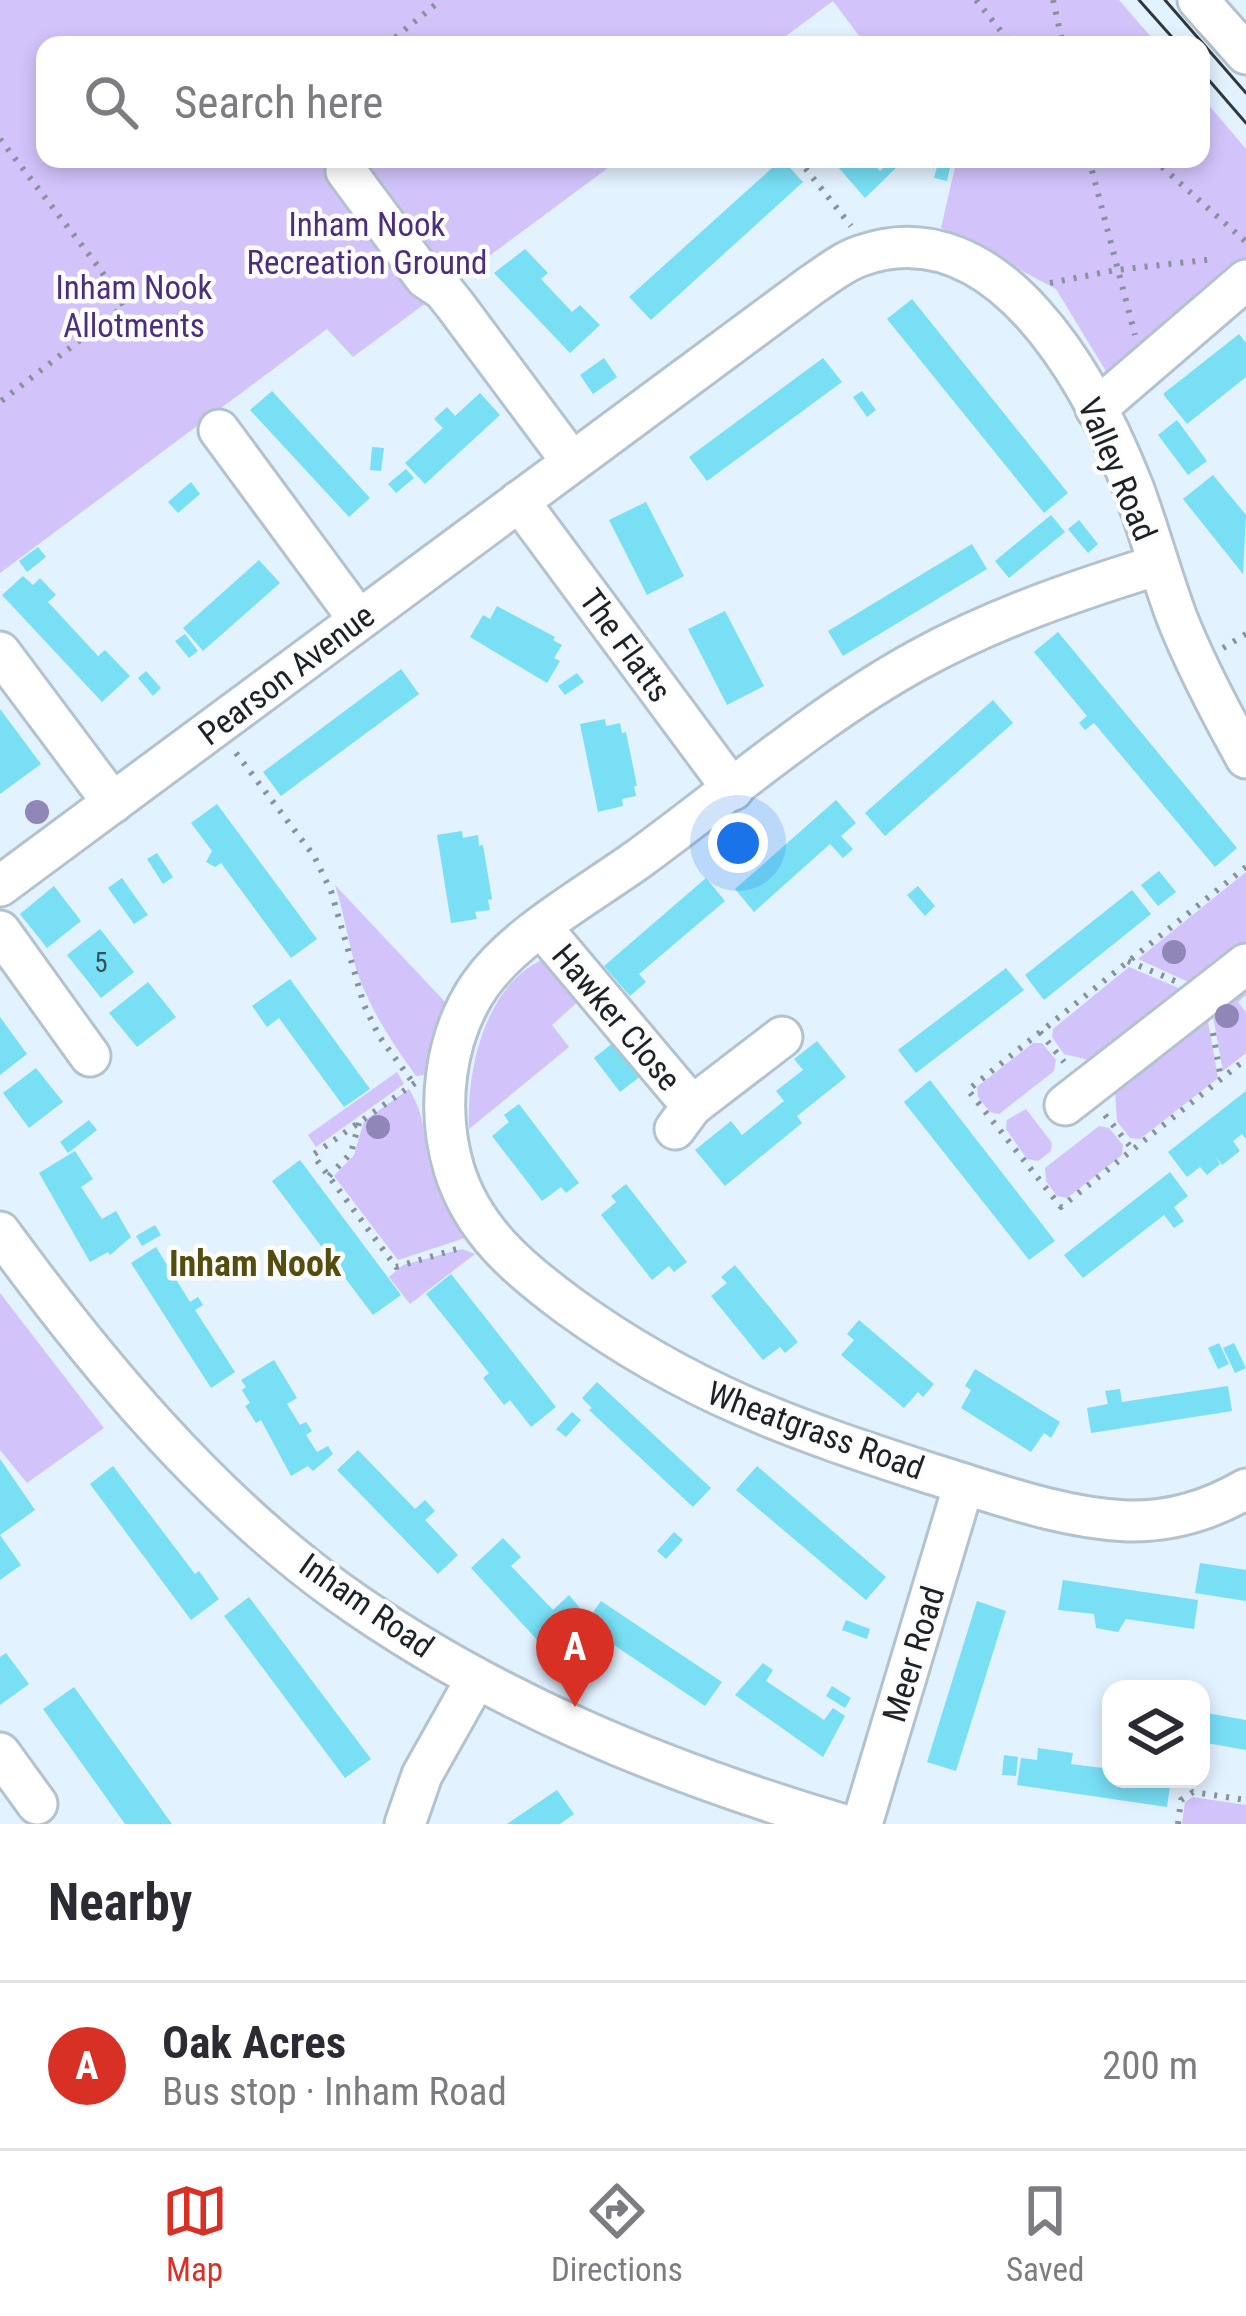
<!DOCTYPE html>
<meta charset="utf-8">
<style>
:root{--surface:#fff;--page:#f2f2f3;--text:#2b2b33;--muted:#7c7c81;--line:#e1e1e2;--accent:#d93025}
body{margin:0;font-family:"Roboto Condensed",sans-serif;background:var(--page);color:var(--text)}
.controls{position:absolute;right:36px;bottom:36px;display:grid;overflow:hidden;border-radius:24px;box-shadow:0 6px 18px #0003}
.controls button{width:108px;height:108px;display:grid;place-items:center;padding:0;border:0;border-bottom:3px solid var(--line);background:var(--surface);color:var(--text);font:60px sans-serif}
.you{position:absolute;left:738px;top:843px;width:42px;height:42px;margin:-30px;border:9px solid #fff;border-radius:50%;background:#1a73e8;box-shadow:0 0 0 18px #1a73e833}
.badge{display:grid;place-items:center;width:78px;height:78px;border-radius:50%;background:var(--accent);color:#fff;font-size:39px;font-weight:700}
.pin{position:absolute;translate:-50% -99px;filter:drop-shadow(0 3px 6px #0008)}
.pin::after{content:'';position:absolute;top:63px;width:42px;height:36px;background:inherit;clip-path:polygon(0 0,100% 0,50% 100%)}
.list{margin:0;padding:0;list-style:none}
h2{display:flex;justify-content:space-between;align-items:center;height:156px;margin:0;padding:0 48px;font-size:51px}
h2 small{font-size:39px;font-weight:400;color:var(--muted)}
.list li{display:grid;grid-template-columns:78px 1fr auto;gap:36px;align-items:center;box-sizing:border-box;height:168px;padding:0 48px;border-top:3px solid var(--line)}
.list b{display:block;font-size:45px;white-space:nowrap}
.list p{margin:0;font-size:39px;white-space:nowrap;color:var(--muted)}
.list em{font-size:39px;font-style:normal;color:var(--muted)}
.icon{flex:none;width:66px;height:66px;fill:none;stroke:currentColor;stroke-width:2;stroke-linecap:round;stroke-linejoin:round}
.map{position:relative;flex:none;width:1246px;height:1824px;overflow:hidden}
.search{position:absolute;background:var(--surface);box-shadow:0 6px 18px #0003;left:36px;right:36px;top:36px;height:132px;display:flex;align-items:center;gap:30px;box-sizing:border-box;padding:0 42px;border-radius:24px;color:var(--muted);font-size:45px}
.sheet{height:324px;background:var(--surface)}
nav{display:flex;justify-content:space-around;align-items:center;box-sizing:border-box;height:168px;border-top:3px solid var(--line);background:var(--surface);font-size:33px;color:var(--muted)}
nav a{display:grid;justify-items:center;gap:6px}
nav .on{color:var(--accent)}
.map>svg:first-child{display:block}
</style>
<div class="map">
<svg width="1246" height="1824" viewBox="0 0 1246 1824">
<rect width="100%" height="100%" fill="#e2f2ff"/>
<g fill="#d2c4fb">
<path d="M0,0H1119L1158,45H866L833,1L774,45H45V159H620L353,357L327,329L0,573Z"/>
<path d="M1201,96L1246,149V263L1107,373L1056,289L941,228L955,167L950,159H1201Z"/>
<path d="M1246,872V944L1195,985L1138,959Z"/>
<path d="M335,885L446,1003L425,1075L416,1076C393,1044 373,1014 359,977C349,949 345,915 335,885Z"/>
<path d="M551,956L582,998L552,1025L569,1047L469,1129C466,1068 486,979 551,956Z"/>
<path d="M1129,967L1188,992L1097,1062L1064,1054L1052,1037L1053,1029Z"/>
<path d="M1246,981V995L1238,1002L1246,1012V1053L1223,1071L1211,1006Z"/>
<path d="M1206,1010L1218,1078L1140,1139L1130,1138L1117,1121L1115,1089Z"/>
<path d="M1033,1043H1042L1056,1060L1054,1071L999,1114L990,1112L978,1097L977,1087Z"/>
<path d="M397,1072L404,1084L316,1147L308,1135Z"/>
<path d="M409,1089C428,1120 421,1136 431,1170C439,1195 452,1216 465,1238L398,1260L334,1176L354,1155L364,1121Z"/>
<path d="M1026,1109L1052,1143L1051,1151L1038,1161L1027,1159L1006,1129L1007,1120Z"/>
<path d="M1099,1126L1109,1128L1123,1145L1122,1155L1067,1198L1057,1196L1046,1181L1045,1168Z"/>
<path d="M462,1249L475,1254L410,1304L389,1277L403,1265Z"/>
<path d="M0,1293L104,1428L27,1483L0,1450Z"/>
<path d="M1193,1797L1246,1805V1824H1182L1185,1802Z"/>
</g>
<g fill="#78dff5">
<path d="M782,159L803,182L651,320L629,297Z"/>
<path d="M831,159H870L880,171L891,161L897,167L865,198Z"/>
<path d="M939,159H952L947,181L934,178Z"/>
<path d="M525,249L548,273L541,279L572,312L580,305L600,325L570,353L494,273Z"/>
<path d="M912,299L1068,493L1044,513L887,319Z"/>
<path d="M1239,334L1246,343V377L1187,424L1163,394Z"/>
<path d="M604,358L617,377L593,394L580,375Z"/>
<path d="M823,358L842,382L707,481L689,457Z"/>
<path d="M272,391L370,498L349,517L250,410Z"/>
<path d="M862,391L876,410L867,417L853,397Z"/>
<path d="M480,393L500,415L425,484L405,463L443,428L434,419L447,407L455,416Z"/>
<path d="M1177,420L1207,461L1188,475L1158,435Z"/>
<path d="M372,447L384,448L381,471L370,470Z"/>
<path d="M406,469L414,478L396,493L388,484Z"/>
<path d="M1213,475L1246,515L1243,574L1183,499Z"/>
<path d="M191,482L200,494L178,513L168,502Z"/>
<path d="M646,502L684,576L647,595L609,520Z"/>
<path d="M1051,515L1065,532L1009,578L995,561Z"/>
<path d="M1079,520L1098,544L1088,553L1068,529Z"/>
<path d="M972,544L987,569L843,656L828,631Z"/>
<path d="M38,547L46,557L27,572L19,561Z"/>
<path d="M259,560L280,583L203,651L183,628Z"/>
<path d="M23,576L33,585L40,578L56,595L48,602L98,656L105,650L130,676L102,702L2,595Z"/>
<path d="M497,606L555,637L553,640L562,645L554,658L560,661L547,683L470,637L483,615L490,619Z"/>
<path d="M725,611L764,686L727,705L688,629Z"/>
<path d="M1058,632L1237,848L1215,867L1094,723L1085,730L1079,723L1087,716L1034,652Z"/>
<path d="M185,634L198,651L189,658L175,641Z"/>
<path d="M401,669L419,694L281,796L263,772Z"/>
<path d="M146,671L161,688L153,696L138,678Z"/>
<path d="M577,673L584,682L565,695L558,686Z"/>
<path d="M993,700L1013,723L885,836L865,813Z"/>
<path d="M0,709L41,764L0,794Z"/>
<path d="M605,719L606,726L620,723L622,733L626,732L637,786H634L636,796L622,799L623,806L598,812L580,724Z"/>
<path d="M836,800L856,823L841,836L853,849L843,858L830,844L754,912L735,889Z"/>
<path d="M217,804L317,939L291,958L221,863L215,867L206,862L212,851L191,823Z"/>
<path d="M462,831L463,838L478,835L479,846L483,845L492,899L488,900L490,910L475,912L477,919L451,923L437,835Z"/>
<path d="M157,853L173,877L163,884L147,859Z"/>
<path d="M1159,871L1176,892L1158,906L1141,885Z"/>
<path d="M122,878L148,915L134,924L108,888Z"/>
<path d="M706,878L725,901L639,974L646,982L630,996L604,966Z"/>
<path d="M54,886L81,921L47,948L20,914Z"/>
<path d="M918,886L935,906L925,916L907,895Z"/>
<path d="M1132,890L1151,914L1044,1000L1025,975Z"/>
<path d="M100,929L134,972L101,998L67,955Z"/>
<path d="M1006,968L1024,990L916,1073L898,1050Z"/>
<path d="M290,979L370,1089L344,1107L279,1018L267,1027L252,1006Z"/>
<path d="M148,982L176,1017L137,1047L109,1013Z"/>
<path d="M0,1017L27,1054L0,1075Z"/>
<path d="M817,1041L846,1077L797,1116L802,1123L725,1186L695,1150L731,1121L742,1135L784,1101L776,1091L803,1070L794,1059Z"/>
<path d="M614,1042L641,1076L620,1092L594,1058Z"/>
<path d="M36,1068L63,1102L29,1128L3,1093Z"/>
<path d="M930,1080L1055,1241L1029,1260L904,1102Z"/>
<path d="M1246,1091V1139L1242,1134L1233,1141L1240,1151L1222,1165L1215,1155L1220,1164L1207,1175L1200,1167L1187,1177L1168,1152Z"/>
<path d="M519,1104L579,1183L566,1193L561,1187L542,1201L492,1136L509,1122L504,1115Z"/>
<path d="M89,1120L97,1130L68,1153L60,1142Z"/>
<path d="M75,1151L93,1179L81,1187L102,1219L116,1211L131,1237L110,1255L108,1252L90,1262L39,1173Z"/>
<path d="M300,1160L401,1295L373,1315L272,1181Z"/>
<path d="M1170,1172L1188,1196L1174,1207L1184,1221L1174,1228L1164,1215L1083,1278L1064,1255Z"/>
<path d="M626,1184L687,1262L674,1272L669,1266L652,1280L601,1215L616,1202L611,1196Z"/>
<path d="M155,1225L161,1235L142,1246L136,1236Z"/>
<path d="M156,1247L190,1302L198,1297L203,1305L195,1310L235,1372L211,1388L131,1263Z"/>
<path d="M735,1265L798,1342L785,1353L780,1347L763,1360L711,1296L727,1283L721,1277Z"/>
<path d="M451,1274L556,1407L531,1427L510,1400L504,1405L483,1378L489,1373L426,1294Z"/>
<path d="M859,1320L934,1384L923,1397L918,1392L904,1408L841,1355L854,1340L847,1334Z"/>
<path d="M1219,1343L1229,1364L1218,1369L1208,1348Z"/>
<path d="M1234,1343L1246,1368L1235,1373L1223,1348Z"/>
<path d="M274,1360L297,1398L287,1404L300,1425L306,1422L312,1431L306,1435L317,1452L328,1446L333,1454L313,1471L308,1466L291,1476L261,1420L256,1423L245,1406L250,1403L242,1390L246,1387L241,1380Z"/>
<path d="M975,1369L1060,1422L1051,1438L1044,1433L1031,1452L961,1408L971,1390L965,1386Z"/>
<path d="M597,1382L711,1488L693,1507L589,1410L592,1408L582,1398Z"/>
<path d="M1228,1386L1232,1411L1091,1433L1087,1408L1108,1404L1105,1391L1120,1389L1122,1402Z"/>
<path d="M572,1412L581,1420L566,1437L556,1429Z"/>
<path d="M358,1450L415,1509L425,1500L435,1511L425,1520L458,1555L438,1574L337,1470Z"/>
<path d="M0,1459L35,1510L0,1535L21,1565L0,1580Z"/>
<path d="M113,1466L195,1574L199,1571L219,1599L191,1620L90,1484Z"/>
<path d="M757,1466L886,1577L866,1600L736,1490Z"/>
<path d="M674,1532L683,1540L666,1559L657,1551Z"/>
<path d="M503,1538L521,1557L511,1566L553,1610L569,1595L580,1608L539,1642L471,1568Z"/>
<path d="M1200,1563L1246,1570V1601L1195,1593Z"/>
<path d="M1063,1580L1198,1600L1194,1629L1126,1619L1118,1632L1096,1628L1094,1614L1058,1610Z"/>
<path d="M249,1597L371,1759L345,1778L224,1616Z"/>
<path d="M601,1601L722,1682L705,1706L584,1625Z"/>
<path d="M977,1601L1006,1611L956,1771L927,1762Z"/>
<path d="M846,1620L870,1629L867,1639L842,1630Z"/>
<path d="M6,1653L29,1684L0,1705V1657Z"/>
<path d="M763,1663L773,1670L766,1681L824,1720L833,1708L845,1716L823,1757L735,1695Z"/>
<path d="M832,1686L851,1698L845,1708L826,1696Z"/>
<path d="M74,1687L129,1764L172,1824H125L43,1709Z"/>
<path d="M1201,1712L1246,1720V1750L1201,1742Z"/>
<path d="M1038,1748L1073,1753L1071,1764L1111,1769V1779H1171L1167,1807L1017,1785L1021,1758L1037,1760Z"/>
<path d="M1004,1755L1018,1757L1016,1776L1002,1775Z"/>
<path d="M557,1790L574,1814L560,1824H507Z"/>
</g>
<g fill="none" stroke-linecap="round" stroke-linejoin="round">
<defs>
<g id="minor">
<path d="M1198,0L1246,54"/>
<path d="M346,171L425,278L443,290L455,305L572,462"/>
<path d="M1096,409L1246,280"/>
<path d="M219,430L359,620"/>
<path d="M519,501L733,790"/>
<path d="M1158,565C1074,591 995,618 918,660C818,715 729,793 637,860C588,895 514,936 480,985C444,1037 436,1109 454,1169C473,1231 519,1269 569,1306C689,1393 793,1429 932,1474C994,1493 1061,1518 1127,1521C1169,1522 1210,1510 1246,1489"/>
<path d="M0,652L113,803"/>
<path d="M0,886L813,284C828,274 843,262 860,256C998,206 1092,383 1133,487C1149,530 1161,575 1177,618C1196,666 1221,713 1246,758"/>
<path d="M542,928L692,1106"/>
<path d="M0,931L90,1056"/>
<path d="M1065,1105L1246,964"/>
<path d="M675,1129L692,1106L782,1037"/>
<path d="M0,1232C95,1362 206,1496 337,1591C490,1701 663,1771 841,1824"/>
<path d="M0,1753L37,1804"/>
<path d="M405,1824L422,1775L476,1679"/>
<path d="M862,1824L964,1484"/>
</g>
</defs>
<use href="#minor" stroke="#b2c2ce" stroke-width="45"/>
<g stroke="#87929b" stroke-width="6" stroke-dasharray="3 9" stroke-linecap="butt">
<path d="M976,0L1012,45"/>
<path d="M1053,0L1063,45"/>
<path d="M386,45L441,0"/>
<path d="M0,139L100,269L124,306L0,402"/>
<path d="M798,159L851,226"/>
<path d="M1089,159L1135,335"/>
<path d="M1153,159L1245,241"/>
<path d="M1050,283L1116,270L1215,259"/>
<path d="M1223,648L1246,634"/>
<path d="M236,753L314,856L331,891L364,1005L379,1036L411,1080"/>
<path d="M1246,867L968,1090L1061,1207L1246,1059"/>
<path d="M1128,961L1175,981"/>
<path d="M1040,1032L1064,1062"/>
<path d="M1213,1033L1221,1079"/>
<path d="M415,1083L313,1155L396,1267L457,1249"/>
<path d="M1105,1115L1133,1150"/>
<path d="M329,1176L351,1153L360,1119"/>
<path d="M1178,1824L1181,1800L1193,1792L1246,1800"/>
</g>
<use href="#minor" stroke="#fff" stroke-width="39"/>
<g stroke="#31383d" stroke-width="3">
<path d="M1139,0L1179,45"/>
<path d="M1165,0L1246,93"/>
<path d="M1201,71L1246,123"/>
</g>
</g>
<g fill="#9086b8">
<circle cx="37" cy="812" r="12"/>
<circle cx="1174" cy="952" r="12"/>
<circle cx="1227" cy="1016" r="12"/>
<circle cx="378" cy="1127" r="12"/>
</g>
<g text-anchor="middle" stroke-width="9" stroke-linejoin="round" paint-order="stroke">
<g font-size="27" fill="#33515a">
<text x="101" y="972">5</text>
</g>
<g font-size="33" fill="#4c2e7e" stroke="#fdfdfd">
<text x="367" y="236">Inham Nook<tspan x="367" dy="38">Recreation Ground</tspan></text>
<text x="134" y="299">Inham Nook<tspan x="134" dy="38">Allotments</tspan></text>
</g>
<g font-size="33" fill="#1c2226" stroke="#fdfdfd">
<text transform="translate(1118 469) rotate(67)" y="12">Valley Road</text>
<text transform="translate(626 645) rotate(54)" y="12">The Flatts</text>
<text transform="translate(286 674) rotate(-37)" y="12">Pearson Avenue</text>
<text transform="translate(617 1017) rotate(50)" y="12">Hawker Close</text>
<text transform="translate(816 1430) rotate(20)" y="12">Wheatgrass Road</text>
<text transform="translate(367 1605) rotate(35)" y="12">Inham Road</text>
<text transform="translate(913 1654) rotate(-73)" y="12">Meer Road</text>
</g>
<g font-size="36" font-weight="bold" fill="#554d0e" stroke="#fdfdfd">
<text x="255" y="1276">Inham Nook</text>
</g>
</g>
</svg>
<div class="controls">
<button><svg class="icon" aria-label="layers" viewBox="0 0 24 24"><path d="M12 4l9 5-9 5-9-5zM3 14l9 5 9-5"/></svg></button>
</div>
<div class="you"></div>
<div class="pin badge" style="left:575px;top:1707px">A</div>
<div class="search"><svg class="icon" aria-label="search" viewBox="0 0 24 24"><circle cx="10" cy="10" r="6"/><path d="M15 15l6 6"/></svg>Search here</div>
</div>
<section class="sheet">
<h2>Nearby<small></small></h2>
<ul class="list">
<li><span class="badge">A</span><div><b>Oak Acres</b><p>Bus stop · Inham Road</p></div><em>200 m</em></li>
</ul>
</section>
<nav>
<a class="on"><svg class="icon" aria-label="map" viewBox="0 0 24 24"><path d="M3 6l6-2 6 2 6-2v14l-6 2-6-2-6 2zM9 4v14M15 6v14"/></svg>Map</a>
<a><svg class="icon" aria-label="directions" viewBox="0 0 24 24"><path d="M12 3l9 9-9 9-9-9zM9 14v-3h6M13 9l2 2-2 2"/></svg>Directions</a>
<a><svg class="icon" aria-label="saved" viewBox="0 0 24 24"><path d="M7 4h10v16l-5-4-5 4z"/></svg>Saved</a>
</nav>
